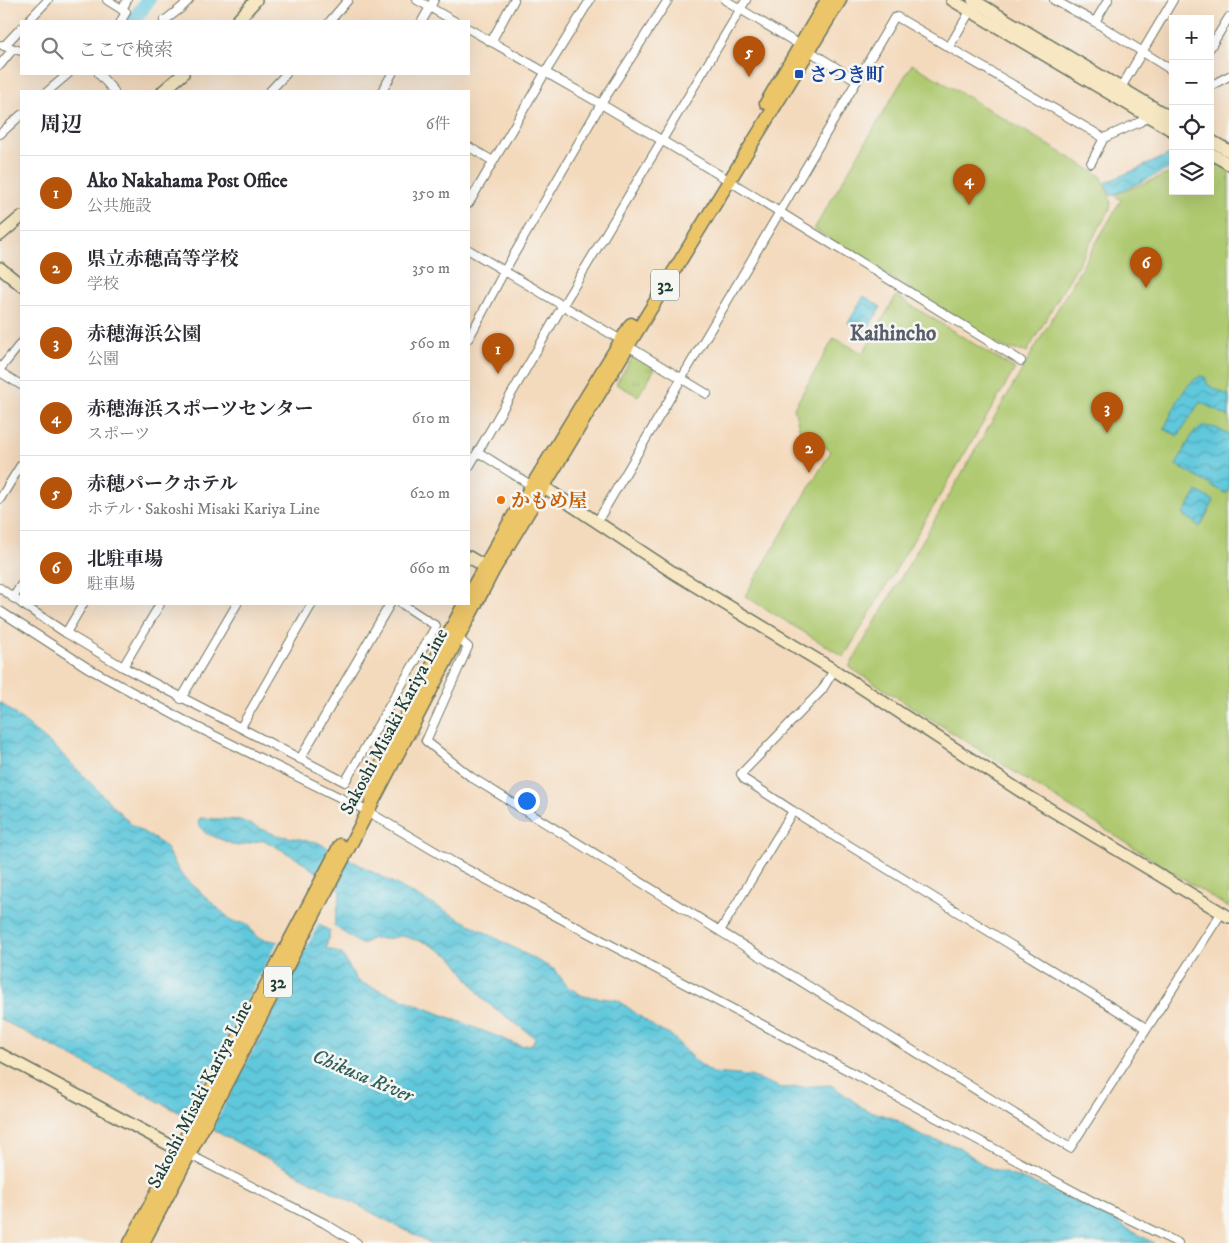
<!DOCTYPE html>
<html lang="ja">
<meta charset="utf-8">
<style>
:root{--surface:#fff;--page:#f2f2f3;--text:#2b2b33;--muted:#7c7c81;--line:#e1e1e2;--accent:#b45309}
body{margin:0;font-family:"IM FELL DW Pica","Noto Serif JP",serif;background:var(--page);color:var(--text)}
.controls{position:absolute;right:15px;top:15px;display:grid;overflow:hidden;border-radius:0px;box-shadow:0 5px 20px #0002}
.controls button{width:45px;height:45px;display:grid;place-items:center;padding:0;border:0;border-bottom:1px solid var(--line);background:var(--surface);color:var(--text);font:25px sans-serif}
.you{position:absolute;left:526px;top:800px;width:18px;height:18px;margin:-12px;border:4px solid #fff;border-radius:50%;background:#1a73e8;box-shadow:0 0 0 8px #1a73e833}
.badge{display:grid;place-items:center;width:32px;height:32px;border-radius:50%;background:var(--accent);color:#fff;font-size:16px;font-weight:700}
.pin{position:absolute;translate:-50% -41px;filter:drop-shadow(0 1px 2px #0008)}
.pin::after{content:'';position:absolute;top:26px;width:18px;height:15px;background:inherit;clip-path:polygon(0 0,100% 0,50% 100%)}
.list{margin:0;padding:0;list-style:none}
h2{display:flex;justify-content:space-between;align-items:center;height:65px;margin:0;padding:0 20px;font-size:21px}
h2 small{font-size:16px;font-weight:400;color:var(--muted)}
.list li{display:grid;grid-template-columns:32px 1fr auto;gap:15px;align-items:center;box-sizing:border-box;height:75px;padding:0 20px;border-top:1px solid var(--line)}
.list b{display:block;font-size:19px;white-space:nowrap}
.list p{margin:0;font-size:16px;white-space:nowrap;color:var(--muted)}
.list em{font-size:16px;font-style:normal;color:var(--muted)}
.icon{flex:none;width:28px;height:28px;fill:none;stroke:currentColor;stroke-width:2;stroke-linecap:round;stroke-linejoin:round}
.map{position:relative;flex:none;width:1229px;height:1243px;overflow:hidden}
.search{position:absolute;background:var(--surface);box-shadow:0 5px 20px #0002;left:20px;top:20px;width:450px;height:55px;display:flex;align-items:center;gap:12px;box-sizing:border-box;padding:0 18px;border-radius:0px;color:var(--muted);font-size:19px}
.panel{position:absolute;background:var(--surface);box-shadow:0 5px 20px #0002;left:20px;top:90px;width:450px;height:515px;border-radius:0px}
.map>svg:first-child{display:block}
</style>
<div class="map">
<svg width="1229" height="1243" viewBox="0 0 1229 1243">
<defs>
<pattern id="grass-tufts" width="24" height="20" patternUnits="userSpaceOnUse" patternTransform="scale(1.25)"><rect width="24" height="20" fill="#afc96f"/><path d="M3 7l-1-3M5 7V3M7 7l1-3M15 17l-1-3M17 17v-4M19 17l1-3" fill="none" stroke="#8ea45c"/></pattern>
<pattern id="water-waves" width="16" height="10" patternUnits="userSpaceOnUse" patternTransform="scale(1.25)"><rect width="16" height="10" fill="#60c8dc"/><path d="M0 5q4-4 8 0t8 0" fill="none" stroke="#4fa4b3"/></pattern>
</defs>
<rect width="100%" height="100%" fill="#f6f6f2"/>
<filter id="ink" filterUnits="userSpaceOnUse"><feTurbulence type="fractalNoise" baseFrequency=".02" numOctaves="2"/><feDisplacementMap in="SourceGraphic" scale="10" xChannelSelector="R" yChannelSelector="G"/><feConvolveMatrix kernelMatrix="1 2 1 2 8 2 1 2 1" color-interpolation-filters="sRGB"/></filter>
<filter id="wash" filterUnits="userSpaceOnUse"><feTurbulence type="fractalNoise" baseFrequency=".0096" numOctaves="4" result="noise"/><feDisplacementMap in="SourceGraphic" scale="20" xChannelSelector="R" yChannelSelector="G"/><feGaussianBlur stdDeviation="1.12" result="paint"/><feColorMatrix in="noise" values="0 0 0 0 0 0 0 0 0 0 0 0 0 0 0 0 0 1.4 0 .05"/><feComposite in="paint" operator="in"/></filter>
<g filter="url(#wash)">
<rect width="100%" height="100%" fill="#f4dabd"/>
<path fill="url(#grass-tufts)" stroke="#678352" d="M634,354L656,367L638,396L616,384Z"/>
<g fill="#afc96f" stroke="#678352">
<path d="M912,64L1101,176L1111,201L1110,209L1027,352L1004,348L814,229Z"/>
<path d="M1229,139V908L849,667L1121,200L1114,195L1173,172V191H1210V149Z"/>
<path d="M896,296L1015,369L844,657L745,596L831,451L800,431L794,408L834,338L863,353Z"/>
</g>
<g fill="url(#water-waves)" stroke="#408288">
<path d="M1173,153V167L1111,196L1105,183Z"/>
<path d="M864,296L881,307L865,333L848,323Z"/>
<path d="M1201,376L1205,377L1208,385L1229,396V417L1200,402L1178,436L1164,429C1173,412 1182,384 1201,376Z"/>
<path d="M1204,426L1216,428L1229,435V488L1226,494L1176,465L1193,433Z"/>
<path d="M1197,491L1214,501L1200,527L1183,515Z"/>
<path d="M0,702L57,749L132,825L164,845L181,874L233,922L246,923L258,938L279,942L312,921L330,931L326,948L342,954L357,981L521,1046L532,1044L535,1038L485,1001L452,957L427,943L402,936L385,939L372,938L362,945L334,926L341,891L301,861L264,840L237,846L205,833L198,823L200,818L240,820L276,835L317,842L555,970L568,987L583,996L618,1000L657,1029L672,1036L694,1060L713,1073L750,1076L782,1088L831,1085L866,1110L893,1118L924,1137L959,1147L985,1166L1053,1190L1099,1213L1154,1243H430L0,1019Z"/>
</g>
<path fill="#f4dabd" d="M311,919L319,923L210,1132L185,1119L279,939Z"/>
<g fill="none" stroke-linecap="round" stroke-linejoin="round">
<path stroke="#60c8dc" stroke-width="15" d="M133,21L148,0"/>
</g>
</g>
<g filter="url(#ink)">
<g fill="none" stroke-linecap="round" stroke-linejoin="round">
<path stroke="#c9bba2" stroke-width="8" stroke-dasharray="8 4" stroke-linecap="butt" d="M390,720L426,741"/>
<defs>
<g id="street">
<path d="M107,0L126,12L121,21"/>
<path d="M417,0L454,21"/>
<path d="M725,0L800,45"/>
<path d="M1054,0L1095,22L1173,71"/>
<path d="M122,10L127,0"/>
<path d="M28,21L48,0"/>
<path d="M164,21L181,8L189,0"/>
<path d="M330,21L348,0"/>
<path d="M422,21L434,0"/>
<path d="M1095,22L1108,0"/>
<path d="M469,29L601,104L723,177L1021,361"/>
<path d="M491,42L514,0"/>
<path d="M2,45L21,51"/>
<path d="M4,46L21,28"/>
<path d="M949,47L972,8"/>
<path d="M1210,48L1229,17"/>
<path d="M808,50L856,80"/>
<path d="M0,65L13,49"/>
<path d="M99,74L114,91"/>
<path d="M1210,86L1229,76"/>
<path d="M48,91L68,74"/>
<path d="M270,91L286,74"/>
<path d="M382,91L392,74"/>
<path d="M1119,91L1173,0"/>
<path d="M0,134L21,115"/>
<path d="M469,147L493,161"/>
<path d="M1091,163L1104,138"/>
<path d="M469,203L545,73L590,0"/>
<path d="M469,250L621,340"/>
<path d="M469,338L505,270L601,104L668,0"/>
<path d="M628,346L707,394"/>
<path d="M0,369L21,343"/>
<path d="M0,372L21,385"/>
<path d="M478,452L532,486"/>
<path d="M469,467L563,305L746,0"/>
<path d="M0,499L21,465"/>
<path d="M597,522L894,18L897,17L1104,138L1140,122L1149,114"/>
<path d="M0,588L21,603"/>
<path d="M13,598L21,585"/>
<path d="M22,604L66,633L123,667L345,782L436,626L402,604"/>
<path d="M0,611L88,668L189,723L367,811L453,862L763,1025L1092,1201L1178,1243"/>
<path d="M66,633L83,604"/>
<path d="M458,638L468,647L426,741L471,777L1070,1148L1222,912"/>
<path d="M123,667L160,604"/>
<path d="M834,670L822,690L741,774L744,779L793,811L1146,1028"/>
<path d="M181,699L237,604"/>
<path d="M241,727L312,604"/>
<path d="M300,759L390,604"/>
<path d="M720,931L793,811"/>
<path d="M186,1153L324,1223L357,1243"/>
</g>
<g id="secondary">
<path d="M952,0L1173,131"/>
<path d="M973,0L1173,119"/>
<path d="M237,21L256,0"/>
<path d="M163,91L183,74"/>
<path d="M1210,140L1229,151"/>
<path d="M1210,153L1229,164"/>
<path d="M0,235L21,217"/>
<path d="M0,268L21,285"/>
<path d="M534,486L544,487L674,573L834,670L1028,796L1229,917"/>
<path d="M469,557L491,570"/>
<path d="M0,1054L179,1150"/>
</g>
<g id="primary">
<path d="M766,103L827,0"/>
<path d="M469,594L509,523L631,324"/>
<path d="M366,794L464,604"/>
<path d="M130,1243L340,845"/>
<path d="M143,1243L493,571L628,346L840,0"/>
</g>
</defs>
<use href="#street" stroke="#6a7464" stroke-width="10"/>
<use href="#secondary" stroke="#6a7464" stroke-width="14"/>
<use href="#primary" stroke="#6a7464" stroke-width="15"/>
<use href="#street" stroke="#fff" stroke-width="8"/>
<use href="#secondary" stroke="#f7e8c3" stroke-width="11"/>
<use href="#primary" stroke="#ecc569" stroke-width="12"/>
</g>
</g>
<rect fill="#1a4fb4" stroke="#f6f6f2" stroke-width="2" x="794" y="69" width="10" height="10" rx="2.5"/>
<circle fill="#e8710a" stroke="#f6f6f2" stroke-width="2" cx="501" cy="500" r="5"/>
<g text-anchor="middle" stroke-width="5" stroke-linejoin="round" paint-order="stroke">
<g fill="#f6f6f2" stroke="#60746d" stroke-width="1">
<rect x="651" y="269.5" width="28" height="31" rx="4"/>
<rect x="264" y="966.5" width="28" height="31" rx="4"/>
</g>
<g font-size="18" font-weight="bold" fill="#1f3d34">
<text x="665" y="291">32</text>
<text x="278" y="988">32</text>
</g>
<g font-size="19" font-weight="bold" fill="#164399" stroke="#f6f6f2" text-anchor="start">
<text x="809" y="81">さつき町</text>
</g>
<g font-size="19" font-weight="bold" fill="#c56008" stroke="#f6f6f2" text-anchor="start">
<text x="511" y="507">かもめ屋</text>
</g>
<g font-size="19" fill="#1f3d34" stroke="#f6f6f2">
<text transform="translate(393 721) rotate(-62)" y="7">Sakoshi Misaki Kariya Line</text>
<text transform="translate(199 1094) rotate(-63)" y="7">Sakoshi Misaki Kariya Line</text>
</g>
<g font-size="20" font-style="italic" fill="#2f605e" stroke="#f6f6f2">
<text transform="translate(363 1075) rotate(23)" y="7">Chikusa River</text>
</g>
<g font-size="21" font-weight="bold" fill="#595e6d" stroke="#f6f6f2">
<text x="893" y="340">Kaihincho</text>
</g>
</g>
</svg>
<div class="controls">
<button>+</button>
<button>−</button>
<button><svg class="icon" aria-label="locate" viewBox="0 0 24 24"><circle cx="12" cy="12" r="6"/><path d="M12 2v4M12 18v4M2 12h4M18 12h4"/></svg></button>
<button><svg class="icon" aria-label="layers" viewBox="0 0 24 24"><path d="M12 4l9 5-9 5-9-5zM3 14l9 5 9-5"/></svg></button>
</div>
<div class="you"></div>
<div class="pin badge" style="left:498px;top:374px">1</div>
<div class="pin badge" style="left:809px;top:473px">2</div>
<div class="pin badge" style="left:1107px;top:433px">3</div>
<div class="pin badge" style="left:969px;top:205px">4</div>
<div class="pin badge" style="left:749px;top:77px">5</div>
<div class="pin badge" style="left:1146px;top:288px">6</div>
<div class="search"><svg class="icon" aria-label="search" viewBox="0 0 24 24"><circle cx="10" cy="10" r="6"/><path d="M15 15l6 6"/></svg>ここで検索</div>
<section class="panel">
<h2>周辺<small>6件</small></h2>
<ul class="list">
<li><span class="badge">1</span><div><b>Ako Nakahama Post Office</b><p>公共施設</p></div><em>350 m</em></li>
<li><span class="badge">2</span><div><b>県立赤穂高等学校</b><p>学校</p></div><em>350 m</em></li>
<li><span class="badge">3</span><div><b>赤穂海浜公園</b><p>公園</p></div><em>560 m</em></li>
<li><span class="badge">4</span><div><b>赤穂海浜スポーツセンター</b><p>スポーツ</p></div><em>610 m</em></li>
<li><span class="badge">5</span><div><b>赤穂パークホテル</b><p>ホテル · Sakoshi Misaki Kariya Line</p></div><em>620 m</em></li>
<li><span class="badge">6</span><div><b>北駐車場</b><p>駐車場</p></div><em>660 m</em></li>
</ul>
</section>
</div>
